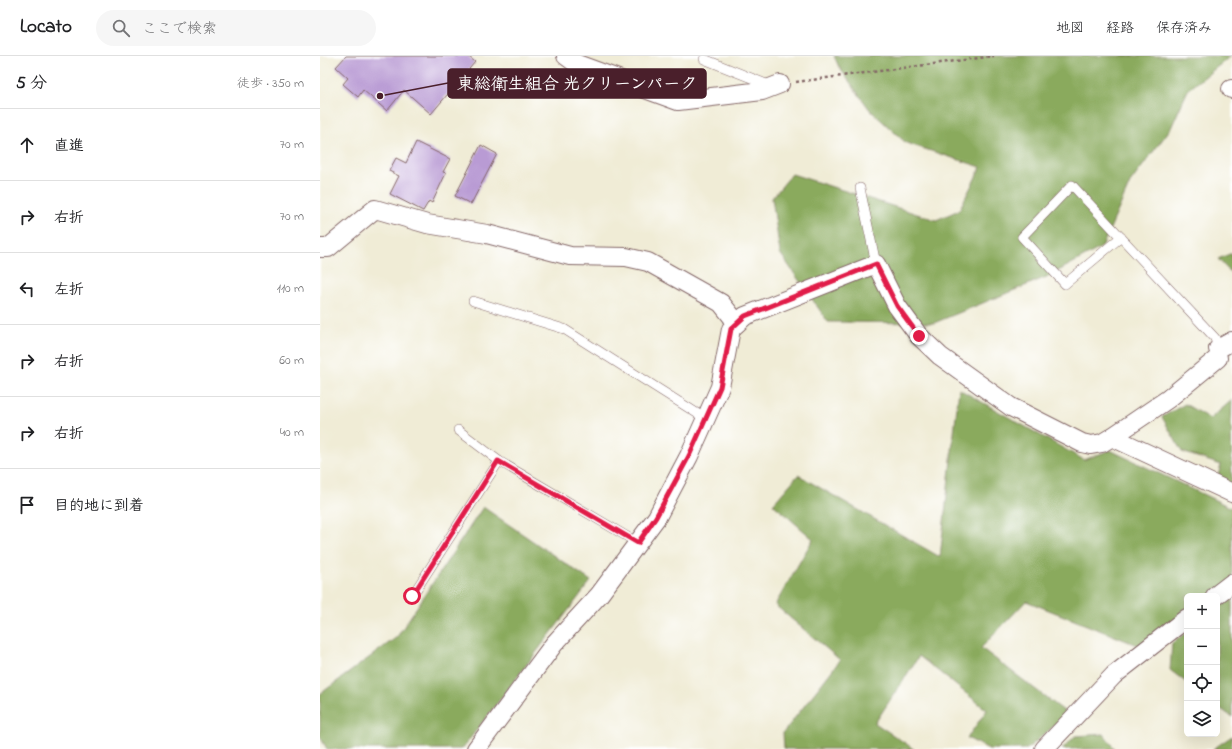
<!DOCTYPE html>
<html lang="ja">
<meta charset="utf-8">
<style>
:root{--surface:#fff;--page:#f6f6f6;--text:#202124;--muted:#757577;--line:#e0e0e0}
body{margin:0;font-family:"Indie Flower","Klee One",sans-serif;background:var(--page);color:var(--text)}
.controls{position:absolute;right:12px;bottom:12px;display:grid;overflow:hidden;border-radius:6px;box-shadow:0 4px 16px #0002}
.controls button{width:36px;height:36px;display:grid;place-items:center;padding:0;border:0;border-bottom:1px solid var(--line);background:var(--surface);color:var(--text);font:20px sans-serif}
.stop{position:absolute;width:12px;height:12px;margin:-9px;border:3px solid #e11d48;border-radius:50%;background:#fff}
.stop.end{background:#e11d48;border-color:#fff;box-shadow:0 1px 4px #0008}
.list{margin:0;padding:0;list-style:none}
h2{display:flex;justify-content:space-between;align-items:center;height:52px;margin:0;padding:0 16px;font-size:17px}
h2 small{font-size:13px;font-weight:400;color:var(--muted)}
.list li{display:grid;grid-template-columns:26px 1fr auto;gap:12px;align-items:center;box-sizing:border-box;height:72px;padding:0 16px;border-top:1px solid var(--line)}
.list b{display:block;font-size:15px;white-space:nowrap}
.list em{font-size:13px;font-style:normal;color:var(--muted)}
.icon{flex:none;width:22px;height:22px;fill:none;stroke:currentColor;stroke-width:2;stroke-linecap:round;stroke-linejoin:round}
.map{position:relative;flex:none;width:912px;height:693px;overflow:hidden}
header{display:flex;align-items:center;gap:24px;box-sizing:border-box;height:56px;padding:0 20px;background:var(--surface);border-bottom:1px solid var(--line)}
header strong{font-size:19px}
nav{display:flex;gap:22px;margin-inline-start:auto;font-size:14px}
.search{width:280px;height:36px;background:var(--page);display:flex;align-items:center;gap:10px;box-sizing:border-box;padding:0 14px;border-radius:22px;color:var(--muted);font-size:15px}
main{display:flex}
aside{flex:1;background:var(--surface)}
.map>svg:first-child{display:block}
</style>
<header>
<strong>Locato</strong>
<div class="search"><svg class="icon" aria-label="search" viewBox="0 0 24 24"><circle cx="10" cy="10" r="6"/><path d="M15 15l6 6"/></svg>ここで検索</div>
<nav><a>地図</a><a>経路</a><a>保存済み</a></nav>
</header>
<main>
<aside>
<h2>5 分<small>徒歩 · 350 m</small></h2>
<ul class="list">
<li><svg class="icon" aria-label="ahead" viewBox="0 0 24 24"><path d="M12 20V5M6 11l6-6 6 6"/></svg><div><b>直進</b></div><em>70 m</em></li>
<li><svg class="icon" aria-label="right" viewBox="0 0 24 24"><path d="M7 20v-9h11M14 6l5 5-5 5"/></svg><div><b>右折</b></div><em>70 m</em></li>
<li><svg class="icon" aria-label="left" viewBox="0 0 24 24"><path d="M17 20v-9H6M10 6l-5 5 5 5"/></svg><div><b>左折</b></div><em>110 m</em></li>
<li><svg class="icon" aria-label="right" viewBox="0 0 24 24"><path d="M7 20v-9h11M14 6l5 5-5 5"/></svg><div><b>右折</b></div><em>60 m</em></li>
<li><svg class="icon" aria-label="right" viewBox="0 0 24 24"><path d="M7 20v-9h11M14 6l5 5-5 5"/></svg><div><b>右折</b></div><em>40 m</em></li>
<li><svg class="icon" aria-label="arrive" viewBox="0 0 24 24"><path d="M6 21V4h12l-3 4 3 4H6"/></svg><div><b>目的地に到着</b></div></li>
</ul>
</aside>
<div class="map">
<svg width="912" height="693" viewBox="0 0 912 693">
<rect width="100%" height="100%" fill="#fff"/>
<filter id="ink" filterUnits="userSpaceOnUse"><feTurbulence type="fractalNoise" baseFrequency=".025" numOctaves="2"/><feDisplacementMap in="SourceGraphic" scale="8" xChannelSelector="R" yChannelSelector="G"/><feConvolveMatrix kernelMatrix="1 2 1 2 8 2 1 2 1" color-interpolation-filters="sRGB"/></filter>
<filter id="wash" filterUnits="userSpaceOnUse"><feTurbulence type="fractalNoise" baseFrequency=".012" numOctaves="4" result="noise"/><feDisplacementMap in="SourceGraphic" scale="16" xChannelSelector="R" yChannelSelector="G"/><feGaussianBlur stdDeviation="0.9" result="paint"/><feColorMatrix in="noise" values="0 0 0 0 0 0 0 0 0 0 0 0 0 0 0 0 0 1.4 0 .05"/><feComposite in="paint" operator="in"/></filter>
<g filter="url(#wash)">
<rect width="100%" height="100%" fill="#f0ecd6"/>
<g fill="#8aaa5d" stroke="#6a6444">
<path d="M514,0H911L868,34L851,72L810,127L782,191L729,220L614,267L508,266L460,197L452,142L472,118L616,164L639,154L661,111L586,87L550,54L519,11Z"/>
<path d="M912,197V218L898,203Z"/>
<path d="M639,333L764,404L790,394L912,452V524L893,540H867V561L827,593L706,545L661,592L748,658L707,693H669L647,682L667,654L599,600L555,667L594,693H464L463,677L520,604L455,549L493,483L453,448L478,419L620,501Z"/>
<path d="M912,344L911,367L912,430L897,423L901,409L862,396L842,361L865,348L890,363Z"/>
<path d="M163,451L271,525L142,693H7L0,681V638L77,581Z"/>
<path d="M912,542V661L897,650V553Z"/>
<path d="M867,576V627L850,614L852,587Z"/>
<path d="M784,678L795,693H742L755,680Z"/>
<path d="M912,680V693H893Z"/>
</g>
<g id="blocks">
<g fill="#b99bd4">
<path d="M26,0H148L155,6L111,58L84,34L67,55L43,34L38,41L23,28L28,22L16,11Z"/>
<path d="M96,86L130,103L123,116L126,117L112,147L109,145L103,155L70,138L79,120L69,115L76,102L86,107Z"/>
<path d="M161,89L177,98L151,148L135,140Z"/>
</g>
</g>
</g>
<g filter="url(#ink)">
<use href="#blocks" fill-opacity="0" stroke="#846767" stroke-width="1"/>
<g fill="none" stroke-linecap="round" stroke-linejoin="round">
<defs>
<g id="service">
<path d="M384,3L451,30"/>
<path d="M540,132L556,208"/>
<path d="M801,181L745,228L702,181L752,129L895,282L898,294"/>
<path d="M153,245L244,273L386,363"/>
<path d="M138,374L179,405L318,487"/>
<path d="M92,540L179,405"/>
</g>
<g id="minor">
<path d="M246,0L257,8L358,45L442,35L460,28"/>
<path d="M911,33H912"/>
<path d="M0,192H8L55,153L107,168L167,178L250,200L306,201L328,206L401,247L417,267"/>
<path d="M898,293L912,285"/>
<path d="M792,381L912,437"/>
<path d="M895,540L912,527"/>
<path d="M156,693L234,588L279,539L337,461L369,400L400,331L411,273L425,260L556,208L577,250L599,280L620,300L691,351L762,387L771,389L782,387L792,381L848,343L898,302"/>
<path d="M724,693L794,619L867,562"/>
</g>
</defs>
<use href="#service" stroke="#846767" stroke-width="10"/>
<use href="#minor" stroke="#846767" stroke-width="20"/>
<path stroke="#846767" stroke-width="2.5" stroke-dasharray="3 3" stroke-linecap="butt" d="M476,26L674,0"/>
<use href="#service" stroke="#fff" stroke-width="9"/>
<use href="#minor" stroke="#fff" stroke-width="18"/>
</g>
</g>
<g fill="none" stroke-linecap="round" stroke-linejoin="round" filter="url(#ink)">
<path stroke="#e11d48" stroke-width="5" d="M92,540L178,405L318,487L336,461L369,400L400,331L411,273L425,260L556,208L577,250L599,280"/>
</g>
<path fill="none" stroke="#4a1f2b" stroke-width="1.5" d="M60 40L128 27"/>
<circle fill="#4a1f2b" stroke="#fff" stroke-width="1.5" cx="60" cy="40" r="4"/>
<rect fill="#4a1f2b" stroke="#4a1f2b" stroke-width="1.5" x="128" y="13" width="258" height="29" rx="4"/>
<g font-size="17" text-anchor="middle" font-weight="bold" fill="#fff">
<text x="257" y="33">東総衛生組合 光クリーンパーク</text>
</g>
</svg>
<div class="controls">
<button>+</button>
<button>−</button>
<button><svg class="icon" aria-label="locate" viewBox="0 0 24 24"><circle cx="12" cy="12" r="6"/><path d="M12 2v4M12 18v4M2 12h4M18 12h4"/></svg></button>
<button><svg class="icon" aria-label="layers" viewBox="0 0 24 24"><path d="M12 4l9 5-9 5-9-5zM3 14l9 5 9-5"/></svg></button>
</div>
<div class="stop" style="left:92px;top:540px"></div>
<div class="stop end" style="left:599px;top:280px"></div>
</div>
</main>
